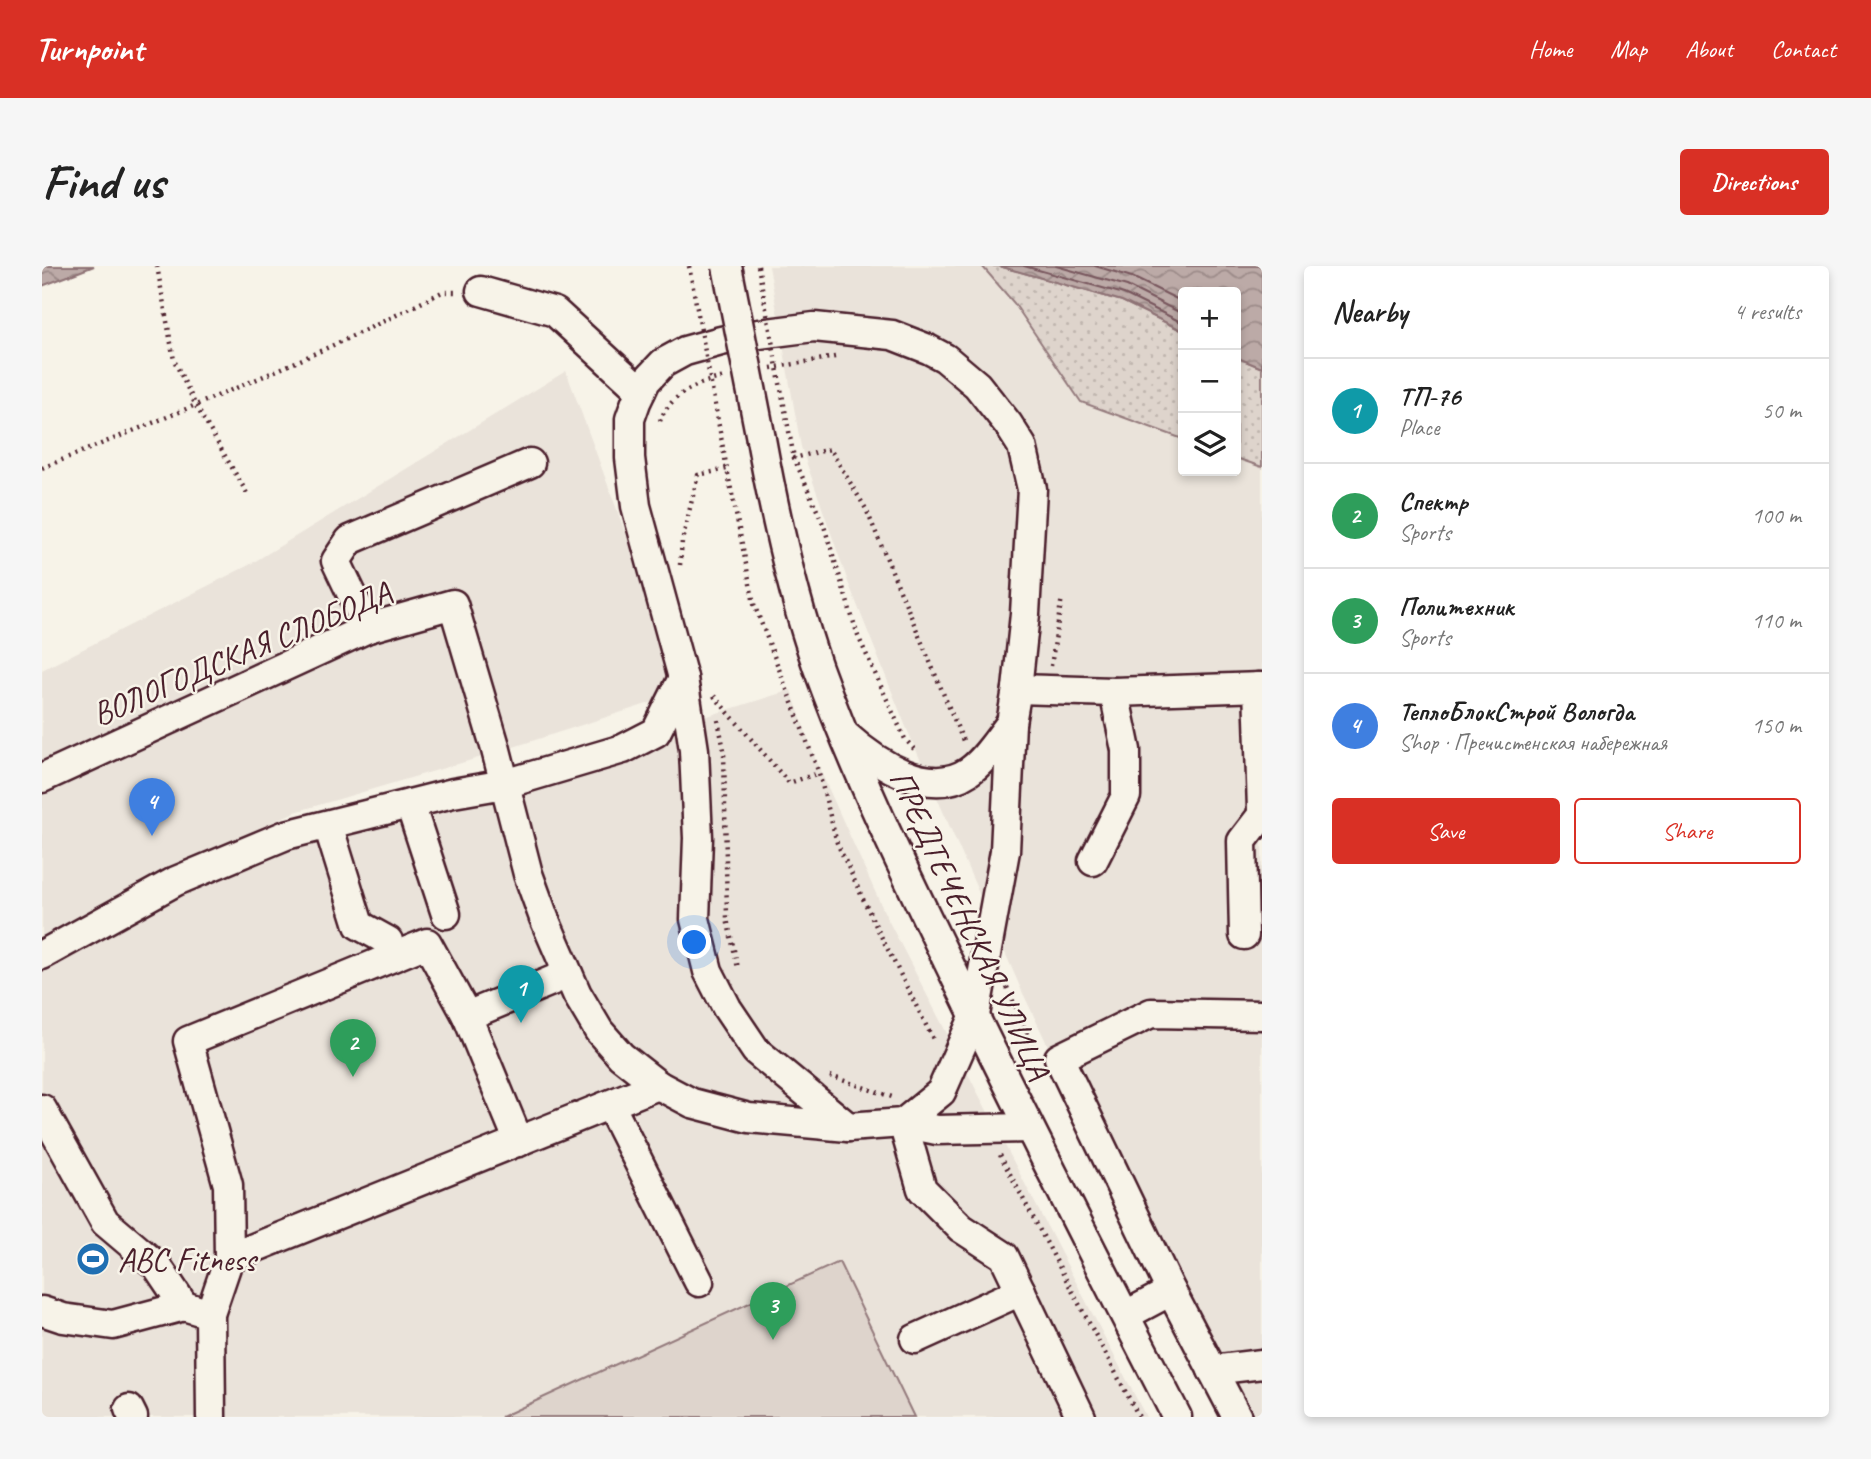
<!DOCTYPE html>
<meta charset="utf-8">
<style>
:root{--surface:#fff;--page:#f6f6f6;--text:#222;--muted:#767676;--line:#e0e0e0;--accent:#d93025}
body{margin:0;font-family:Caveat,sans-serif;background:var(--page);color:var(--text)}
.controls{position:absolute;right:21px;top:21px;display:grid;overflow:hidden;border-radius:7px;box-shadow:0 4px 10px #0003}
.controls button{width:63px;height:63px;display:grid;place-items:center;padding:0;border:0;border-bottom:2px solid var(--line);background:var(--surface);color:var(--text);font:35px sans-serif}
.you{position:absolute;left:653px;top:677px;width:24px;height:24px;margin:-18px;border:5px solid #fff;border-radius:50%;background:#1a73e8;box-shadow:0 0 0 10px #1a73e833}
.badge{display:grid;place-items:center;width:46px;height:46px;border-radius:50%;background:var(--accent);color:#fff;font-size:23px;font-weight:700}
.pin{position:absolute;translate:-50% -58px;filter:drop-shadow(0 2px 4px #0008)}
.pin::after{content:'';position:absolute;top:37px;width:24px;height:21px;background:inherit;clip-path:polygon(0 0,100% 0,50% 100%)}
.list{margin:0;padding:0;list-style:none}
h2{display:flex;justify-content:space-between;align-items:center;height:91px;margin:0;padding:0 28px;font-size:30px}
h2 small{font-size:23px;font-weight:400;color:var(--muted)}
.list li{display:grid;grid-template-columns:46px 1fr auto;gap:21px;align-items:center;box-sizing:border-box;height:105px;padding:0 28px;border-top:2px solid var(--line)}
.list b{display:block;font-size:26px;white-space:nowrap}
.list p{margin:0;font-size:23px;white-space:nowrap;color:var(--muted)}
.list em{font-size:23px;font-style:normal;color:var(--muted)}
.actions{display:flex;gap:14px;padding:21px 28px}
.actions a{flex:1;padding:16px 0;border:2px solid var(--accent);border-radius:7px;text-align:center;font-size:24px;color:var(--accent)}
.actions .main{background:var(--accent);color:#fff}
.icon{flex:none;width:38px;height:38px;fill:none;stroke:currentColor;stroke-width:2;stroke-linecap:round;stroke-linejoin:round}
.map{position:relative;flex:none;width:1220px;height:1151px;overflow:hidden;border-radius:7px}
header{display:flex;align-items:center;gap:42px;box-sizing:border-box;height:98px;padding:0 35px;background:var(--accent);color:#fff}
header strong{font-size:33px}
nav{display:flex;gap:38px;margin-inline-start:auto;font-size:24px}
.intro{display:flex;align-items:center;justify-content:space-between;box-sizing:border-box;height:168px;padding:0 42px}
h1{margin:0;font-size:49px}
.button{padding:18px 32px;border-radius:7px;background:var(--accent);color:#fff;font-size:24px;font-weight:700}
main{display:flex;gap:42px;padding:0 42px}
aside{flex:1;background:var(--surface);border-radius:7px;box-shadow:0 4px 10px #0003}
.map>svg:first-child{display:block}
</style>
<header>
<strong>Turnpoint</strong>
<nav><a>Home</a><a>Map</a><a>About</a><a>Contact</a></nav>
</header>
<div class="intro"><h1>Find us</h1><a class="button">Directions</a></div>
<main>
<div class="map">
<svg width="1220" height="1151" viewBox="0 0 1220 1151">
<defs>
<pattern id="grass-dots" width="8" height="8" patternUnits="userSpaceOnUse" patternTransform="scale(1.75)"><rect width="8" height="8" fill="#ded4cc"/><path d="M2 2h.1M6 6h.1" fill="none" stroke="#c0b6af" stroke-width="1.8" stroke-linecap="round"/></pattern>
<pattern id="water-waves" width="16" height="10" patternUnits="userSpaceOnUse" patternTransform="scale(1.75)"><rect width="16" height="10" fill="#bcaaa7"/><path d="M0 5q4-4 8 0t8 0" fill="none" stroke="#9b8a88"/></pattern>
</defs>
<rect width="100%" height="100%" fill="#f7f3e8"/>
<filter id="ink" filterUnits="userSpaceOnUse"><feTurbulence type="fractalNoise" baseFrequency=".0143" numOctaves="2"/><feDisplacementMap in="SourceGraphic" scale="14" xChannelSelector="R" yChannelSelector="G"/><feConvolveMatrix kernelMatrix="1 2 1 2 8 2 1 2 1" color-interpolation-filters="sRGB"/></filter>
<g filter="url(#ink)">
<g fill="#eae3da">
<path d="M727,0H940L972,37L1039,136L1141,173V205H1194V192L1220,201V1151H1182L979,723L864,461L806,316L759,181Z"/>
<path d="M524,105L596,301L633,429L443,490L253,546L122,605L0,677V404L207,299Z"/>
<path d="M749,424L774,495L845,652L1104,1151H0V704L135,630L267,574Z"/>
</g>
<g fill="url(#grass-dots)" stroke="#947a7c" stroke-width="2">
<path d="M940,0H957L1080,35L1141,65V173L1039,136L972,37Z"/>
<path d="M1194,91L1220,102V201L1194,192Z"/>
</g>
<path fill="#ded4cc" stroke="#947a7c" stroke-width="2" d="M797,996L872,1151H459Z"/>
<g fill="url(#water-waves)" stroke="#8e7275" stroke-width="2">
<path d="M0,0H52L0,20Z"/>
<path d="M957,0H1220V102L1194,91V26H1141V65L1080,35Z"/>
</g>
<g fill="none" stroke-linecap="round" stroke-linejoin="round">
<g stroke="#78575d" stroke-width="2">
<path d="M982,0L1082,28L1141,57"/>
<path d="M1014,0L1085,20L1141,48"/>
<path d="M1053,0L1090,11L1141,36"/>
</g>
<defs>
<g id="minor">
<path d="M439,25L513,46L599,125"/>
<path d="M719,173C733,250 750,328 776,402C819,521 877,635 932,749C998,884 1066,1017 1135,1151"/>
<path d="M326,362L294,295L308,274L488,197"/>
<path d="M1216,421L1220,544"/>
<path d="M975,423L1072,426L1220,421"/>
<path d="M804,470C834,497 887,532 926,506C943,495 956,473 969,457"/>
<path d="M0,512L326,362L411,338L453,480L486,608L502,652L535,728L557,765L579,790L616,819L650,837L707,852L806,861L861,857L895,864L987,862"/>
<path d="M368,538L404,648"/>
<path d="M286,559L317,659L346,675"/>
<path d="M1051,595L1084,530V484L1072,426"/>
<path d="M1202,669L1200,575L1220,549"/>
<path d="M0,689L134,615L244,569L411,527L463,518L581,483L614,466L641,412"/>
<path d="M425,750L526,708"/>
<path d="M568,839L657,1016"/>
<path d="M0,843L63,956L115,1000L142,1040L168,1048"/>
<path d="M861,857L880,923L919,962L962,990L1039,1151"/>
<path d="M806,861L714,785L685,742L666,705L653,653L656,572L652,484L641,412L594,240L588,192V153L594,136L604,115L621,97L643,85L679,75L709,69L772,61L850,69L886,83L903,92L935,119L966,158L980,180L990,223L983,348L975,423L969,457L963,585L933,749L899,826L861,857"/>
<path d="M187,992L616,819"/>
<path d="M0,1045L21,1052L71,1059L142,1040"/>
<path d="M1084,1049L1129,1025"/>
<path d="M873,1073L979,1025"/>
<path d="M1170,1104L1220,1098"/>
<path d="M87,1143L91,1151"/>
<path d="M169,1151L168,1048L187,992L186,919L146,775L385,677L425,750L477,876"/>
<path d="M1195,1151L1129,1025L1017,792L1109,747L1220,749"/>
</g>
</defs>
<use href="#minor" stroke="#4a1f2b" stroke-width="33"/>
<g stroke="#4a1f2b" stroke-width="4.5" stroke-dasharray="2 5" stroke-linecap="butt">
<path d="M115,0L132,94L154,140L206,229"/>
<path d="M729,102L793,91"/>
<path d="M618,155C628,128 657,116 683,111"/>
<path d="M0,202C135,147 271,93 400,26H414"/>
<path d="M638,299L640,275L656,209L685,203L712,338L777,507L795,577L830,652L892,775"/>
<path d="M1009,400L1020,331"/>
<path d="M672,430L747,517L777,507"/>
<path d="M676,454L682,484L685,653L696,702"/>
<path d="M872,483L863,473L816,370L782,260L752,192L788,183L824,243L922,477"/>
<path d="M965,721L992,784"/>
<path d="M788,810L850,831"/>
<path d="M958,889L1097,1151"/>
</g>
<use href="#minor" stroke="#f7f3e8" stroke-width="28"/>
<defs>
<path id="minor-bridge" d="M685,0L719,173"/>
</defs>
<use href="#minor-bridge" stroke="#4a1f2b" stroke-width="33" stroke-linecap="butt"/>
<g stroke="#4a1f2b" stroke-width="4.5" stroke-dasharray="2 5" stroke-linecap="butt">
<path d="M647,0L685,203"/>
<path d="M716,0L752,192"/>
</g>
<use href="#minor-bridge" stroke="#f7f3e8" stroke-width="28"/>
</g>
</g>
<defs>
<symbol id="stadium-disc" viewBox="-11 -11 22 22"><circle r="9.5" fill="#1f6fb2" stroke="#f7f3e8"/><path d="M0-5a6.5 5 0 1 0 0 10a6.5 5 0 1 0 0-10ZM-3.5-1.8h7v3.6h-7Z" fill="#fff"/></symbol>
</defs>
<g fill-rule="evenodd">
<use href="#stadium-disc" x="32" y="974" width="38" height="38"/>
</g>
<g text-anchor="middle" stroke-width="5" stroke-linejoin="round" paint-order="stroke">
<g font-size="33" fill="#4a1f2b" stroke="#f7f3e8">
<text transform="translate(199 386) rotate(-23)" y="12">ВОЛОГОДСКАЯ СЛОБОДА</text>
<text transform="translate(929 658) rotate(65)" y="12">ПРЕДТЕЧЕНСКАЯ УЛИЦА</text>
</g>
<g font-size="33" fill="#4a1f2b" stroke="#f7f3e8" text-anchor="start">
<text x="76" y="1005">ABC Fitness</text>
</g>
</g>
</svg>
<div class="controls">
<button>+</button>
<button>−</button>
<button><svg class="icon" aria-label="layers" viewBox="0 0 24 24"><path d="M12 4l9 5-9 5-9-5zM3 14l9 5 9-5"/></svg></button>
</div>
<div class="you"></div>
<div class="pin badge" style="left:479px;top:757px;background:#0f9aa8">1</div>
<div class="pin badge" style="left:311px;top:811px;background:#2e9e5b">2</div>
<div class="pin badge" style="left:731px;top:1074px;background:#2e9e5b">3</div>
<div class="pin badge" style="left:110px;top:570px;background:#3f7fe0">4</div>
</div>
<aside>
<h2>Nearby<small>4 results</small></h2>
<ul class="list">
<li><span class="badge" style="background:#0f9aa8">1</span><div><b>ТП-76</b><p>Place</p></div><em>50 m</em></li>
<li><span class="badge" style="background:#2e9e5b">2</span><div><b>Спектр</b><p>Sports</p></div><em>100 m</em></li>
<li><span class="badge" style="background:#2e9e5b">3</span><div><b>Политехник</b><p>Sports</p></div><em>110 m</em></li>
<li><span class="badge" style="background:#3f7fe0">4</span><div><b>ТеплоБлокСтрой Вологда</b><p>Shop · Пречистенская набережная</p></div><em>150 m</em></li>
</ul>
<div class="actions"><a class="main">Save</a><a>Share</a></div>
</aside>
</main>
